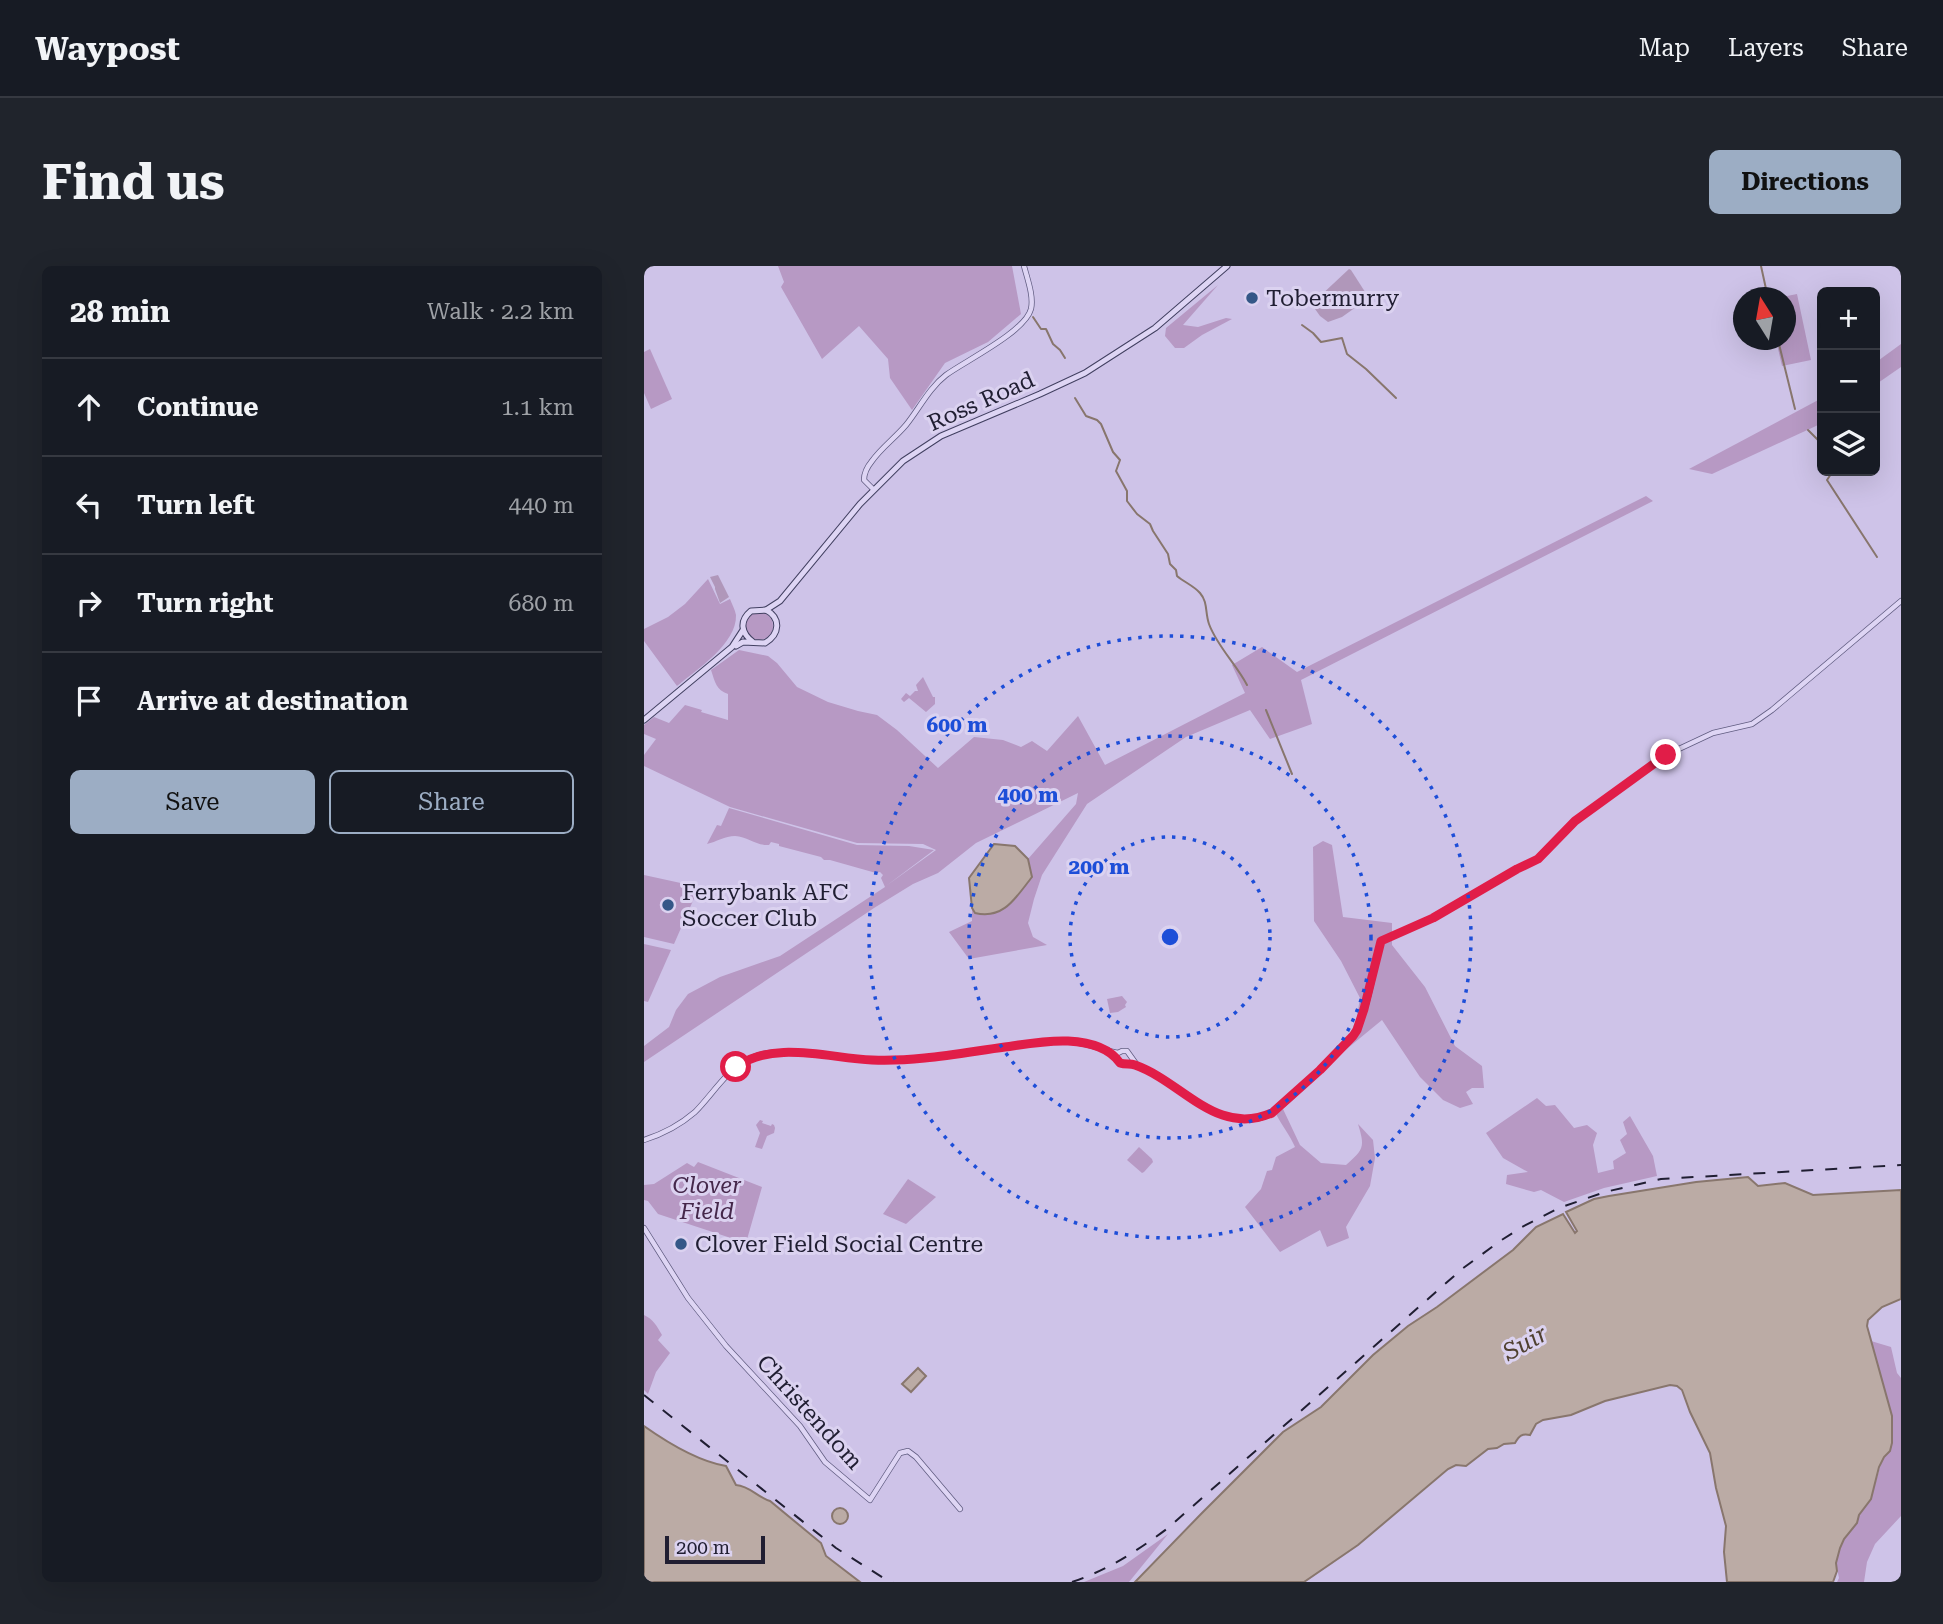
<!DOCTYPE html>
<meta charset="utf-8">
<style>
:root{--surface:#171b24;--page:#20242c;--text:#f1f3f6;--muted:#9ea1a6;--line:#363941;--accent:#9cadc4}
body{margin:0;font-family:"Roboto Serif",serif;background:var(--page);color:var(--text)}
.controls{position:absolute;right:21px;top:21px;display:grid;overflow:hidden;border-radius:10px;box-shadow:0 7px 28px #0002}
.controls button{width:63px;height:63px;display:grid;place-items:center;padding:0;border:0;border-bottom:2px solid var(--line);background:var(--surface);color:var(--text);font:35px sans-serif}
.compass{position:absolute;left:1089px;top:21px;width:63px;height:63px;border-radius:50%;background:var(--surface);box-shadow:0 7px 28px #0002;rotate:349deg}
.scale{position:absolute;left:21px;bottom:18px;width:100px;box-sizing:border-box;padding-left:7px;border:4px solid #201e32;border-top:0;font-size:19px;line-height:24px;white-space:nowrap;color:#201e32;-webkit-text-stroke:5px #dbd2f0;paint-order:stroke}
.stop{position:absolute;width:21px;height:21px;margin:-16px;border:5px solid #e11d48;border-radius:50%;background:#fff}
.stop.end{background:#e11d48;border-color:#fff;box-shadow:0 2px 7px #0008}
.list{margin:0;padding:0;list-style:none}
h2{display:flex;justify-content:space-between;align-items:center;height:91px;margin:0;padding:0 28px;font-size:30px}
h2 small{font-size:23px;font-weight:400;color:var(--muted)}
.list li{display:grid;grid-template-columns:46px 1fr auto;gap:21px;align-items:center;box-sizing:border-box;height:98px;padding:0 28px;border-top:2px solid var(--line)}
.list b{display:block;font-size:26px;white-space:nowrap}
.list em{font-size:23px;font-style:normal;color:var(--muted)}
.actions{display:flex;gap:14px;padding:21px 28px}
.actions a{flex:1;padding:16px 0;border:2px solid var(--accent);border-radius:10px;text-align:center;font-size:24px;color:var(--accent)}
.actions .main{background:var(--accent);color:#111}
.icon{flex:none;width:38px;height:38px;fill:none;stroke:currentColor;stroke-width:2;stroke-linecap:round;stroke-linejoin:round}
.map{position:relative;flex:none;width:1257px;height:1316px;overflow:hidden;border-radius:10px}
header{display:flex;align-items:center;gap:42px;box-sizing:border-box;height:98px;padding:0 35px;background:var(--surface);border-bottom:2px solid var(--line)}
header strong{font-size:33px}
nav{display:flex;gap:38px;margin-inline-start:auto;font-size:24px}
.intro{display:flex;align-items:center;justify-content:space-between;box-sizing:border-box;height:168px;padding:0 42px}
h1{margin:0;font-size:49px}
.button{padding:18px 32px;border-radius:10px;background:var(--accent);color:#111;font-size:24px;font-weight:700}
main{display:flex;gap:42px;padding:0 42px}
aside{flex:1;background:var(--surface);border-radius:10px;box-shadow:0 7px 28px #0002}
.map>svg:first-child{display:block}
</style>
<header>
<strong>Waypost</strong>
<nav><a>Map</a><a>Layers</a><a>Share</a></nav>
</header>
<div class="intro"><h1>Find us</h1><a class="button">Directions</a></div>
<main>
<aside>
<h2>28 min<small>Walk · 2.2 km</small></h2>
<ul class="list">
<li><svg class="icon" aria-label="ahead" viewBox="0 0 24 24"><path d="M12 20V5M6 11l6-6 6 6"/></svg><div><b>Continue</b></div><em>1.1 km</em></li>
<li><svg class="icon" aria-label="left" viewBox="0 0 24 24"><path d="M17 20v-9H6M10 6l-5 5 5 5"/></svg><div><b>Turn left</b></div><em>440 m</em></li>
<li><svg class="icon" aria-label="right" viewBox="0 0 24 24"><path d="M7 20v-9h11M14 6l5 5-5 5"/></svg><div><b>Turn right</b></div><em>680 m</em></li>
<li><svg class="icon" aria-label="arrive" viewBox="0 0 24 24"><path d="M6 21V4h12l-3 4 3 4H6"/></svg><div><b>Arrive at destination</b></div></li>
</ul>
<div class="actions"><a class="main">Save</a><a>Share</a></div>
</aside>
<div class="map">
<svg width="1257" height="1316" viewBox="0 0 1257 1316">
<rect width="100%" height="100%" fill="#cec3e8"/>
<g fill="#b799c4">
<path d="M134,0H368L377,48L344,76L301,97L268,144L246,112L244,93L215,60L178,93L137,21L140,16Z"/>
<path d="M574,19L539,59L554,61L582,52L588,53L558,69L540,82H531L521,70L522,62Z"/>
<path d="M1153,28L1167,94L1138,100L1132,74H1142V32L1138,31Z"/>
<path d="M1257,78V101L1231,119V97Z"/>
<path d="M6,83L28,133L7,143L0,127V86Z"/>
<path d="M1178,132V156L1172,160L1068,208L1045,203Z"/>
<path d="M1002,230L1009,235L657,414L668,458L626,473L606,444L542,471L443,538L398,609L390,633L384,657L389,671L403,679L325,693L305,666L328,655V642L331,647L388,611L384,593L432,538L434,527L332,577L294,607L269,618L230,642L0,796V780L25,761L32,744L44,728L76,711L136,690L241,621L237,612L239,609L236,606L232,607L186,594H180L177,591L135,580V578L127,576L125,579C113,580 104,571 91,570C81,570 72,576 63,578L73,559L77,560L85,542L213,579L265,580L290,584L242,620L292,584L279,578L213,577L86,541L0,500V489L12,473L0,468V459L10,451L25,457L41,439L58,444L57,446L84,454V428C72,424 71,416 67,404L95,384L124,390L133,397L153,421L184,436L214,445L233,449L253,464L294,502L330,471L359,474L377,481L388,475L403,485L434,450L461,499L601,427L588,399L618,381L653,406Z"/>
<path d="M64,313L76,338L86,333C88,338 91,344 92,349C93,378 52,404 33,420L0,375V363L24,351L41,338Z"/>
<circle cx="115" cy="360" r="14"/>
<path d="M279,411L289,431H291V438L282,446L265,432L260,436L257,433L262,427L266,430L271,425H274L272,419Z"/>
<path d="M679,575L688,579L699,651L748,657V679L781,721L811,780L838,800L840,822H828L822,826L829,838L816,842L799,834L776,811L738,754L699,786L713,751L716,732L697,695L670,655L669,581Z"/>
<path d="M0,609L55,621L30,678L0,671Z"/>
<path d="M0,678L27,684L4,736L0,735Z"/>
<path d="M478,730L483,736L481,739L482,741L474,746L466,747L463,733Z"/>
<path d="M893,832L902,840L911,839L930,862L943,859L953,867L949,879L954,907L970,903L969,895L982,887L976,874L983,868L979,856L986,850L1009,890L1013,910L960,922L920,936L897,924L890,926L862,918L863,909L884,906L859,892L842,867Z"/>
<path d="M639,843L656,879L677,897L702,899C720,883 721,881 714,858L729,874L731,892L726,920L702,961L705,972L683,981L676,964L636,986L601,941L617,923L623,905L628,904L632,891L651,881C646,869 638,860 632,848Z"/>
<path d="M116,854L119,855L118,857L127,860L128,858L130,859L131,862L130,867L123,870L118,883L111,881L116,867L112,859Z"/>
<path d="M495,881L508,893L509,896L500,906L498,907L483,894Z"/>
<path d="M54,896L118,921L102,977L14,948L4,935L0,934V919L10,918L43,897L50,901Z"/>
<path d="M264,913L292,931L262,958L239,948Z"/>
<path d="M0,1049C9,1053 13,1060 18,1069L14,1074L26,1087L12,1106L4,1128L0,1124Z"/>
<path d="M1227,1075L1247,1081L1253,1107L1257,1112V1250L1231,1278L1223,1296L1220,1316H1193L1195,1312L1192,1297L1196,1282L1200,1273L1213,1257L1215,1249L1227,1233L1236,1201L1240,1191L1246,1185L1248,1177V1150Z"/>
<path d="M524,1268L485,1316H440L479,1300Z"/>
</g>
<g fill="#b097ba">
<path d="M705,3L707,4L723,29L722,34L698,51L684,56L676,50L671,43L674,32Z"/>
<path d="M74,309L85,331L76,337L71,323V321L66,311Z"/>
</g>
<g fill="#bbaba5" stroke="#88766d" stroke-width="2">
<path d="M350,578L371,580L384,593L388,611C372,631 360,654 331,647L328,642L325,612Z"/>
<path d="M1104,911L1114,920L1141,917L1169,929L1257,924V1033L1238,1041L1224,1054L1223,1060L1248,1150V1177L1246,1185L1240,1191L1235,1201L1227,1233L1215,1249L1213,1257L1200,1273L1196,1282L1192,1297L1193,1305L1189,1316H1083L1080,1286L1082,1260L1072,1222L1066,1187L1046,1146L1038,1124L1033,1120L1026,1119L961,1135L927,1149L899,1154L892,1158L886,1169C878,1167 875,1170 871,1177L860,1178L853,1182L844,1183L822,1200L812,1199L804,1203L714,1279L660,1316H491L557,1248L639,1166L677,1141L729,1089L764,1060L793,1041L869,984L892,961L919,948L931,967L933,965L922,946L950,933L965,930L1052,916Z"/>
<path d="M274,1102L282,1110L267,1126L258,1118Z"/>
<path d="M0,1160C24,1177 53,1195 82,1200L92,1219C106,1220 113,1231 126,1235L177,1277L182,1290L216,1316H0Z"/>
<circle cx="196" cy="1250" r="8"/>
</g>
<g fill="none" stroke-linecap="round" stroke-linejoin="round">
<g stroke="#88766d" stroke-width="2">
<path d="M1117,0L1124,32"/>
<path d="M389,51L397,63H402L409,78L416,84L421,92"/>
<path d="M658,59L669,67L677,76L698,72L703,88L722,103L752,132"/>
<path d="M1134,74L1151,143"/>
<path d="M431,132L442,150L453,154L457,158L469,186L476,194L472,205L483,225V235L493,248L506,258L509,265L524,288L526,298L532,304L533,310C540,316 550,320 556,327C564,336 561,347 565,358C573,380 592,398 603,419"/>
<path d="M1164,164L1175,175L1178,188"/>
<path d="M1185,205L1187,208L1183,214L1233,291"/>
<path d="M622,444L648,508"/>
</g>
<defs>
<g id="tertiary">
<path d="M229,223L220,214C220,207 223,201 228,195C237,182 251,172 262,159C275,143 285,122 302,109C321,95 381,66 387,43C390,30 383,12 380,0"/>
<path d="M465,785L476,798C482,799 485,797 491,799C524,810 550,841 584,851C597,855 613,855 626,848C639,841 707,776 713,763C726,736 729,704 737,675L788,652L873,603L894,593L931,555L1022,489L1069,467L1108,458L1128,444L1257,335"/>
<path d="M0,874C19,868 36,859 51,846C70,827 83,802 109,791C140,778 196,793 231,794C274,795 316,787 359,781C378,779 397,775 417,775C438,775 455,783 474,787L478,785H483L493,799"/>
<path d="M0,962L44,1032L82,1080L156,1160L181,1196L226,1234L256,1187L264,1185L272,1191L316,1243"/>
</g>
<g id="secondary">
<path d="M122,344L136,335L216,238L259,195L297,170L396,128L441,107L511,62L583,0"/>
<path d="M92,380L99,376L121,377C136,368 137,352 122,344L107,345C95,355 97,367 109,376"/>
<path d="M0,454L88,381L99,364"/>
</g>
</defs>
<use href="#tertiary" stroke="#605c80" stroke-width="6"/>
<use href="#secondary" stroke="#424061" stroke-width="7"/>
<use href="#tertiary" stroke="#ded5f4" stroke-width="4.5"/>
<use href="#secondary" stroke="#ded5f4" stroke-width="5"/>
<g stroke="#201e32" stroke-width="2" stroke-dasharray="12 12" stroke-linecap="butt">
<path d="M0,1129L192,1282L241,1313L249,1316"/>
<path d="M428,1316C464,1304 493,1285 524,1262L818,1003L856,975L878,961L915,942L961,926L1017,913L1257,899"/>
</g>
</g>
<g fill="none" stroke-linecap="round" stroke-linejoin="round">
<path stroke="#e11d48" stroke-width="9" d="M92,801C130,774 184,792 228,794C272,796 317,787 361,781C382,778 403,774 424,775C444,776 465,781 476,797C482,799 486,797 491,799C539,816 572,871 628,847L676,804L709,770L713,764L720,743L737,675L789,652L873,603L894,593L931,555L1022,489"/>
</g>
<g fill="none" stroke="#1d4ed8" stroke-width="3.5" stroke-dasharray="3.5 7">
<circle cx="526" cy="671" r="100"/>
<circle cx="526" cy="671" r="201"/>
<circle cx="526" cy="671" r="301"/>
</g>
<g fill="#345787" stroke="#dbd2f0" stroke-width="2.5">
<circle cx="608" cy="32" r="7"/>
<circle cx="24" cy="639" r="7"/>
<circle cx="37" cy="978" r="7"/>
</g>
<g text-anchor="middle" stroke-width="6" stroke-linejoin="round" paint-order="stroke">
<g font-size="23" fill="#201e32" stroke="#dbd2f0" text-anchor="start">
<text x="622" y="40">Tobermurry</text>
<text x="38" y="634">Ferrybank AFC<tspan x="38" dy="26">Soccer Club</tspan></text>
<text x="51" y="986">Clover Field Social Centre</text>
</g>
<g font-size="23" fill="#201e32" stroke="#dbd2f0">
<text transform="translate(337 135) rotate(-24)" y="8">Ross Road</text>
<text transform="translate(166 1146) rotate(48)" y="8">Christendom</text>
</g>
<g font-size="23" font-style="italic" fill="#45284b" stroke="#dbd2f0">
<text x="63" y="927">Clover<tspan x="63" dy="26">Field</tspan></text>
</g>
<g font-size="24" font-style="italic" fill="#4f4030" stroke="#dbd2f0">
<text transform="translate(881 1077) rotate(-29)" y="8">Suir</text>
</g>
</g>
<circle cx="526" cy="671" r="10" fill="#1d4ed8" stroke="#dbd2f0" stroke-width="3.5"/>
<g font-size="21" text-anchor="middle" font-weight="bold" fill="#1d4ed8" stroke="#dbd2f0" stroke-width="6" stroke-linejoin="round" paint-order="stroke">
<text x="313" y="466">600 m</text>
<text x="384" y="536">400 m</text>
<text x="455" y="608">200 m</text>
</g>
</svg>
<div class="controls">
<button>+</button>
<button>−</button>
<button><svg class="icon" aria-label="layers" viewBox="0 0 24 24"><path d="M12 4l9 5-9 5-9-5zM3 14l9 5 9-5"/></svg></button>
</div>
<svg class="compass" viewBox="-18 -18 36 36"><path d="M0-13l5 13h-10z" fill="#e53935"/><path d="M0 13l5-13h-10z" fill="#9ea1a6"/></svg>
<div class="scale">200 m</div>
<div class="stop" style="left:92px;top:801px"></div>
<div class="stop end" style="left:1022px;top:489px"></div>
</div>
</main>
